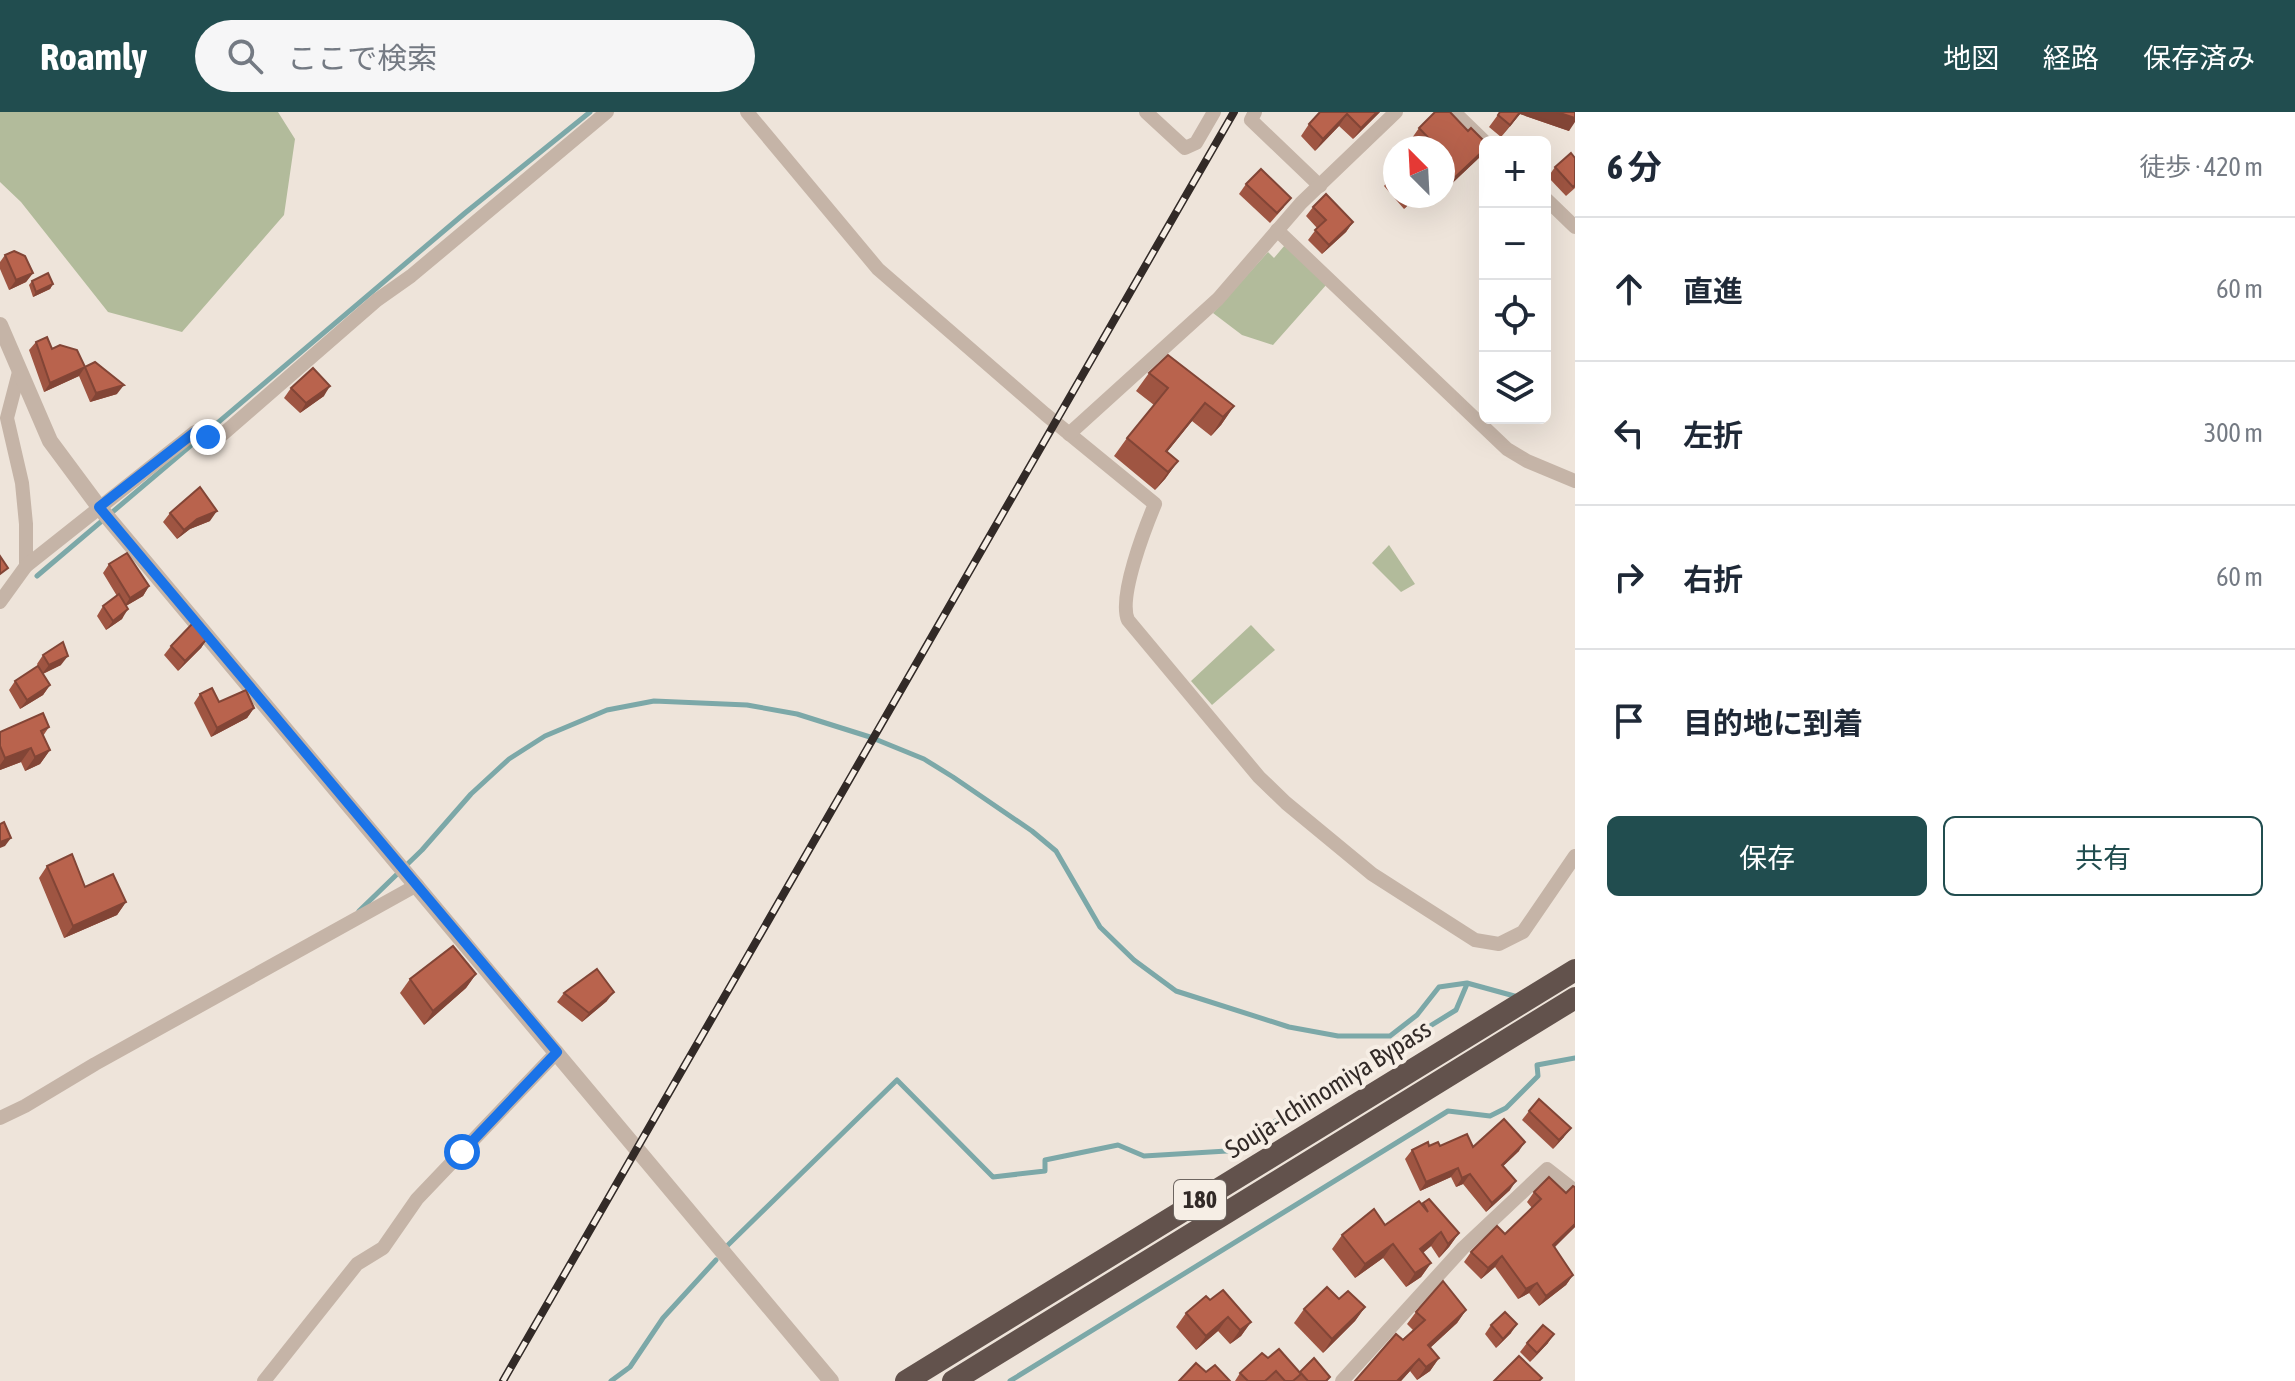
<!DOCTYPE html>
<html lang="ja">
<meta charset="utf-8">
<style>
:root{--surface:#fff;--page:#f6f6f7;--text:#1f2937;--muted:#747a83;--line:#e0e1e3;--accent:#214d4f}
body{margin:0;font-family:"Asap Condensed","Noto Sans JP",sans-serif;background:var(--page);color:var(--text)}
.controls{position:absolute;right:24px;top:24px;display:grid;overflow:hidden;border-radius:12px;box-shadow:0 8px 32px #0002}
.controls button{width:72px;height:72px;display:grid;place-items:center;padding:0;border:0;border-bottom:2px solid var(--line);background:var(--surface);color:var(--text);font:40px sans-serif}
.compass{position:absolute;left:1383px;top:24px;width:72px;height:72px;border-radius:50%;background:var(--surface);box-shadow:0 8px 32px #0002;rotate:336deg}
.stop{position:absolute;width:24px;height:24px;margin:-18px;border:6px solid #1a73e8;border-radius:50%;background:#fff}
.stop.end{background:#1a73e8;border-color:#fff;box-shadow:0 2px 8px #0008}
.list{margin:0;padding:0;list-style:none}
h2{display:flex;justify-content:space-between;align-items:center;height:104px;margin:0;padding:0 32px;font-size:34px}
h2 small{font-size:26px;font-weight:400;color:var(--muted)}
.list li{display:grid;grid-template-columns:52px 1fr auto;gap:24px;align-items:center;box-sizing:border-box;height:144px;padding:0 32px;border-top:2px solid var(--line)}
.list b{display:block;font-size:30px;white-space:nowrap}
.list em{font-size:26px;font-style:normal;color:var(--muted)}
.actions{display:flex;gap:16px;padding:24px 32px}
.actions a{flex:1;padding:18px 0;border:2px solid var(--accent);border-radius:12px;text-align:center;font-size:28px;color:var(--accent)}
.actions .main{background:var(--accent);color:#fff}
.icon{flex:none;width:44px;height:44px;fill:none;stroke:currentColor;stroke-width:2;stroke-linecap:round;stroke-linejoin:round}
.map{position:relative;flex:none;width:1575px;height:1269px;overflow:hidden}
header{display:flex;align-items:center;gap:48px;box-sizing:border-box;height:112px;padding:0 40px;background:var(--accent);color:#fff}
header strong{font-size:38px}
nav{display:flex;gap:44px;margin-inline-start:auto;font-size:28px}
.search{width:560px;height:72px;background:var(--page);display:flex;align-items:center;gap:20px;box-sizing:border-box;padding:0 28px;border-radius:44px;color:var(--muted);font-size:30px}
main{display:flex}
aside{flex:1;background:var(--surface)}
.map>svg:first-child{display:block}
</style>
<header>
<strong>Roamly</strong>
<div class="search"><svg class="icon" aria-label="search" viewBox="0 0 24 24"><circle cx="10" cy="10" r="6"/><path d="M15 15l6 6"/></svg>ここで検索</div>
<nav><a>地図</a><a>経路</a><a>保存済み</a></nav>
</header>
<main>
<div class="map">
<svg width="1575" height="1269" viewBox="0 0 1575 1269">
<rect width="100%" height="100%" fill="#eee4da"/>
<g fill="#b2bb9b">
<path d="M0,0H278L295,27L284,103L182,220L108,200L21,90L0,70Z"/>
<path d="M1285,133L1327,172L1273,233L1242,223L1213,201L1268,140L1274,146Z"/>
<path d="M1389,433L1415,472L1401,480L1372,451Z"/>
<path d="M1251,513L1275,538L1212,593L1191,569Z"/>
</g>
<g fill="none" stroke-linecap="round" stroke-linejoin="round">
<g stroke="#7ca8a8" stroke-width="5">
<path d="M37,464L465,101L590,0"/>
<path d="M359,799L422,738L471,682L509,647L545,624L607,598L654,589L747,593L797,602L870,625L924,647L953,665L1032,719L1056,739L1100,815L1134,848L1176,879L1289,915L1338,924H1390L1417,903L1439,875L1467,871L1518,885"/>
<path d="M728,1133L897,968L993,1065L1045,1059V1048L1118,1033L1144,1044L1227,1039L1456,898L1467,872"/>
<path d="M611,1269L630,1255L663,1206L716,1148"/>
<path d="M1010,1269L1448,999L1490,1004L1506,996L1538,964L1537,953L1575,946"/>
</g>
<g stroke="#c5b4a7" stroke-width="14">
<path d="M747,0L878,157L1045,302L1155,392C1145,416 1118,485 1128,508L1259,665L1286,691L1372,762L1475,828L1499,832L1523,820L1575,744"/>
<path d="M1146,0L1185,36L1196,31L1214,0"/>
<path d="M1255,0L1251,8L1320,74"/>
<path d="M1454,0L1485,30"/>
<path d="M1545,86L1575,115"/>
<path d="M1277,118L1507,337L1527,349L1575,369"/>
<path d="M19,260L7,306L22,371L26,412V454"/>
<path d="M1069,322L1218,187L1301,91L1396,0"/>
<path d="M0,490L26,454L195,320L216,328L377,188L411,164L607,0"/>
<path d="M0,1006L25,994L95,952L417,773"/>
<path d="M264,1269L357,1152L383,1136L417,1087L557,940"/>
<path d="M1342,1269L1463,1136L1547,1057L1575,1079"/>
</g>
<path stroke="#c5b4a7" stroke-width="16" d="M0,213L50,329L99,395L831,1269"/>
<g stroke="#62524c" stroke-width="22">
<path d="M906,1269L1575,858"/>
<path d="M953,1269L1575,886"/>
</g>
<defs>
<path id="rail" d="M503,1269L1234,0"/>
</defs>
<use href="#rail" stroke="#322a27" stroke-width="8"/>
<use href="#rail" stroke="#f6eee5" stroke-width="5" stroke-dasharray="15" stroke-linecap="butt"/>
</g>
<g fill="#9f5542">
<path d="M1320,0H1380L1353,27L1339,14L1315,39L1301,24L1309,12Z"/>
<path d="M1500,0H1575L1569,19L1520,2L1501,25L1489,15Z"/>
<path d="M1419,16L1482,43L1444,79L1443,36H1422L1412,26Z"/>
<path d="M1575,46V76L1566,84L1548,65L1555,55Z"/>
<path d="M1395,60V84H1417L1404,97L1384,74Z"/>
<path d="M1246,72L1284,95L1270,111L1239,82Z"/>
<path d="M1313,95L1353,110L1346,120L1322,142L1308,128L1317,116L1306,104Z"/>
<path d="M5,143L33,161L26,170L9,178L0,157V150Z"/>
<path d="M32,169L53,172L50,177L33,185L29,173Z"/>
<path d="M36,230L85,255L117,282L90,290L79,264L44,280L29,238Z"/>
<path d="M1149,261L1234,294L1221,313L1211,324L1192,309L1167,340L1178,349L1165,367L1155,378L1114,344L1127,326L1154,293L1136,279Z"/>
<path d="M291,276L324,284L300,301L284,286Z"/>
<path d="M170,401L210,409L190,417L177,427L163,410Z"/>
<path d="M109,452L149,474L143,484L126,494L122,507L106,518L97,504L103,494L117,484L103,461Z"/>
<path d="M207,527L201,536L178,559L164,543L171,534Z"/>
<path d="M43,543L61,553L43,562L50,573L43,583L20,597L9,578L15,569L38,554L37,552Z"/>
<path d="M200,582L219,590L254,596L247,606L211,625L194,591Z"/>
<path d="M49,615L43,624L50,638L40,652L25,659L21,650L0,658V620Z"/>
<path d="M47,754L85,775L126,790L117,803L64,826L39,766Z"/>
<path d="M476,862L466,876L424,913L400,881L410,867Z"/>
<path d="M564,881L607,889L582,910L557,890Z"/>
<path d="M1529,999L1564,1025L1553,1037L1522,1008Z"/>
<path d="M1429,1034L1473,1035L1519,1039L1503,1054L1510,1078L1486,1100L1463,1072L1456,1075L1451,1065L1420,1079L1405,1047L1412,1038Z"/>
<path d="M1575,1075V1115L1554,1135L1573,1163L1566,1173L1539,1194L1529,1181L1518,1187L1495,1155L1481,1167L1464,1150L1471,1140L1505,1122L1532,1096L1527,1090L1534,1080L1566,1081Z"/>
<path d="M1423,1091L1459,1121L1449,1135L1439,1146L1431,1134L1423,1141L1431,1151L1421,1165L1406,1175L1383,1146L1355,1166L1332,1137L1342,1123L1385,1113Z"/>
<path d="M1339,1187L1365,1195L1355,1209L1323,1241L1294,1211L1304,1197Z"/>
<path d="M1210,1188L1251,1210L1241,1224L1230,1232L1218,1219L1196,1238L1176,1215L1186,1201Z"/>
<path d="M1466,1198L1457,1211L1430,1236L1439,1246L1430,1259L1417,1268L1410,1259L1401,1269H1355L1413,1218L1407,1212L1416,1200Z"/>
<path d="M1491,1213L1511,1221L1496,1236L1485,1222Z"/>
<path d="M1527,1231H1548L1530,1250L1520,1240Z"/>
<path d="M1268,1246L1300,1260L1330,1265L1327,1269H1235L1240,1261Z"/>
</g>
<g fill="#824536">
<path d="M1377,0H1380L1353,27L1361,16Z"/>
<path d="M1520,0H1557L1575,6V10L1569,19L1520,2L1501,25Z"/>
<path d="M1347,2L1339,14L1315,39L1323,27Z"/>
<path d="M1485,37L1482,43L1444,79L1450,70Z"/>
<path d="M1414,84H1417L1404,97L1410,88Z"/>
<path d="M1353,110L1346,120L1322,142L1329,133Z"/>
<path d="M33,161L26,170L9,178L16,168Z"/>
<path d="M53,172L50,177L33,185L36,180Z"/>
<path d="M85,255L79,264L44,280L50,271Z"/>
<path d="M124,273L117,282L90,290L96,281Z"/>
<path d="M330,274L324,284L300,301L306,291Z"/>
<path d="M1205,291L1192,309L1158,351L1166,339Z"/>
<path d="M1234,294L1221,313L1211,324L1223,305Z"/>
<path d="M1178,349L1165,367L1155,378L1168,360Z"/>
<path d="M217,399L210,409L190,417L177,427L184,418L197,407Z"/>
<path d="M149,474L143,484L124,495L130,486Z"/>
<path d="M128,497L122,507L106,518L113,509Z"/>
<path d="M207,527L201,536L178,559L185,549Z"/>
<path d="M68,544L61,553L42,562L49,553Z"/>
<path d="M50,573L43,583L20,597L27,588Z"/>
<path d="M254,596L247,606L211,625L217,616Z"/>
<path d="M31,636L21,650L0,658V653L5,646Z"/>
<path d="M50,638L40,652L25,659L35,645Z"/>
<path d="M11,726L5,734L0,736V730Z"/>
<path d="M126,790L117,803L64,826L73,814Z"/>
<path d="M476,862L466,876L424,913L433,899Z"/>
<path d="M614,880L607,889L582,910L589,901Z"/>
<path d="M1571,1016L1564,1025L1553,1037L1559,1028Z"/>
<path d="M1525,1030L1519,1039L1495,1062L1502,1053Z"/>
<path d="M1458,1056L1451,1065L1420,1079L1426,1070Z"/>
<path d="M1470,1062L1463,1072L1456,1075L1462,1066Z"/>
<path d="M1516,1069L1510,1078L1486,1100L1492,1091Z"/>
<path d="M1575,1112V1115L1546,1144L1553,1133Z"/>
<path d="M1441,1120L1431,1134L1410,1151L1420,1137Z"/>
<path d="M1459,1121L1449,1135L1439,1146L1448,1132Z"/>
<path d="M1393,1132L1383,1146L1355,1166L1365,1152Z"/>
<path d="M1502,1144L1495,1155L1481,1167L1488,1156Z"/>
<path d="M1431,1151L1421,1165L1406,1175L1415,1161Z"/>
<path d="M1573,1163L1566,1173L1539,1194L1546,1184Z"/>
<path d="M1537,1171L1529,1181L1518,1187L1526,1177Z"/>
<path d="M1365,1195L1355,1209L1323,1241L1332,1227Z"/>
<path d="M1466,1198L1457,1211L1419,1246L1428,1233Z"/>
<path d="M1228,1205L1218,1219L1196,1238L1206,1224Z"/>
<path d="M1251,1210L1241,1224L1230,1232L1240,1218Z"/>
<path d="M1517,1212L1511,1221L1496,1236L1503,1227Z"/>
<path d="M1554,1222L1548,1231L1530,1250L1537,1241Z"/>
<path d="M1439,1246L1430,1259L1417,1268L1426,1255Z"/>
<path d="M1419,1247L1410,1259L1401,1269H1397Z"/>
</g>
<g fill="#b9634d" stroke="#824536" stroke-width="2">
<path d="M1320,0H1377L1361,16L1347,2L1323,27L1309,12Z"/>
<path d="M1435,0H1450L1468,19L1471,16L1485,30V37L1450,70L1443,62V44L1444,43L1443,41V36H1438L1419,16Z"/>
<path d="M1500,0H1520L1510,13L1498,3Z"/>
<path d="M1557,0H1575V6Z"/>
<path d="M1571,41L1575,46V73L1573,75L1555,55Z"/>
<path d="M1261,57L1291,86L1277,101L1246,72Z"/>
<path d="M1326,82L1353,110L1329,133L1315,118L1326,108L1313,95Z"/>
<path d="M14,139L25,144L33,161L16,168L5,143Z"/>
<path d="M48,161L53,172L36,180L32,169Z"/>
<path d="M47,225L52,237L60,233L77,238L85,255L95,250L124,273L96,281L85,255L50,271L36,230Z"/>
<path d="M1168,243L1234,294L1223,305L1205,291L1166,339L1178,349L1168,360L1127,326L1168,276L1149,261Z"/>
<path d="M313,256L330,274L306,291L291,276Z"/>
<path d="M200,375L217,399L197,407L184,418L170,401Z"/>
<path d="M127,441L149,474L130,486L109,452Z"/>
<path d="M0,444L8,456L0,462Z"/>
<path d="M119,482L128,497L113,509L103,494Z"/>
<path d="M193,511L207,527L185,549L171,534Z"/>
<path d="M63,530L68,544L49,553L43,543Z"/>
<path d="M38,554L50,573L27,588L15,569Z"/>
<path d="M212,576L219,590L246,578L254,596L217,616L200,582Z"/>
<path d="M43,601L49,615L41,619L50,638L35,645L31,636L5,646L0,634V620Z"/>
<path d="M4,710L11,726L0,730V712Z"/>
<path d="M72,742L85,775L113,762L126,790L73,814L47,754Z"/>
<path d="M453,834L476,862L433,899L410,867Z"/>
<path d="M597,857L614,880L589,901L564,881Z"/>
<path d="M1539,987L1571,1016L1559,1028L1529,999Z"/>
<path d="M1504,1007L1525,1030L1502,1053L1516,1069L1492,1091L1470,1062L1462,1066L1458,1056L1426,1070L1412,1038L1428,1030L1429,1034L1438,1030L1440,1034L1467,1022L1473,1035Z"/>
<path d="M1549,1065L1566,1081L1573,1074L1575,1075V1112L1553,1133L1573,1163L1546,1184L1537,1171L1526,1177L1502,1144L1488,1156L1471,1140L1497,1114L1505,1122L1541,1087L1534,1080Z"/>
<path d="M1429,1087L1459,1121L1448,1132L1441,1120L1420,1137L1431,1151L1415,1161L1393,1132L1365,1152L1342,1123L1374,1097L1385,1113L1419,1089L1428,1100L1423,1091Z"/>
<path d="M1443,1169L1466,1198L1428,1233L1439,1246L1426,1255L1419,1247L1397,1269H1355L1396,1222L1403,1228L1425,1208L1416,1200Z"/>
<path d="M1327,1175L1339,1187L1348,1179L1365,1195L1332,1227L1304,1197Z"/>
<path d="M1223,1178L1251,1210L1240,1218L1228,1205L1206,1224L1186,1201L1206,1184L1210,1188Z"/>
<path d="M1505,1200L1517,1212L1503,1227L1491,1213Z"/>
<path d="M1543,1213L1554,1222L1537,1241L1527,1231Z"/>
<path d="M1279,1237L1301,1262L1293,1269H1285L1276,1259L1265,1269H1248L1240,1261L1262,1241L1268,1246Z"/>
<path d="M1519,1244L1542,1266L1539,1269H1494Z"/>
<path d="M1314,1246L1330,1265L1326,1269H1308L1300,1260Z"/>
<path d="M1196,1251L1206,1260L1215,1253L1230,1269H1179Z"/>
</g>
<g fill="none" stroke-linecap="round" stroke-linejoin="round">
<path stroke="#1a73e8" stroke-width="10" d="M208,325L195,320L99,395L557,940L462,1040"/>
</g>
<g text-anchor="middle" stroke-width="8" stroke-linejoin="round" paint-order="stroke">
<rect fill="#f6eee5" stroke="#6d6560" stroke-width="2" x="1174" y="1068" width="52" height="40" rx="6"/>
<g font-size="24" font-weight="bold" fill="#322a27">
<text x="1200" y="1096">180</text>
</g>
<g font-size="26" fill="#322a27" stroke="#f6eee5">
<text transform="translate(1328 977) rotate(-32)" y="9">Souja-Ichinomiya Bypass</text>
</g>
</g>
</svg>
<div class="controls">
<button>+</button>
<button>−</button>
<button><svg class="icon" aria-label="locate" viewBox="0 0 24 24"><circle cx="12" cy="12" r="6"/><path d="M12 2v4M12 18v4M2 12h4M18 12h4"/></svg></button>
<button><svg class="icon" aria-label="layers" viewBox="0 0 24 24"><path d="M12 4l9 5-9 5-9-5zM3 14l9 5 9-5"/></svg></button>
</div>
<svg class="compass" viewBox="-18 -18 36 36"><path d="M0-13l5 13h-10z" fill="#e53935"/><path d="M0 13l5-13h-10z" fill="#747a83"/></svg>
<div class="stop" style="left:462px;top:1040px"></div>
<div class="stop end" style="left:208px;top:325px"></div>
</div>
<aside>
<h2>6 分<small>徒歩 · 420 m</small></h2>
<ul class="list">
<li><svg class="icon" aria-label="ahead" viewBox="0 0 24 24"><path d="M12 20V5M6 11l6-6 6 6"/></svg><div><b>直進</b></div><em>60 m</em></li>
<li><svg class="icon" aria-label="left" viewBox="0 0 24 24"><path d="M17 20v-9H6M10 6l-5 5 5 5"/></svg><div><b>左折</b></div><em>300 m</em></li>
<li><svg class="icon" aria-label="right" viewBox="0 0 24 24"><path d="M7 20v-9h11M14 6l5 5-5 5"/></svg><div><b>右折</b></div><em>60 m</em></li>
<li><svg class="icon" aria-label="arrive" viewBox="0 0 24 24"><path d="M6 21V4h12l-3 4 3 4H6"/></svg><div><b>目的地に到着</b></div></li>
</ul>
<div class="actions"><a class="main">保存</a><a>共有</a></div>
</aside>
</main>
